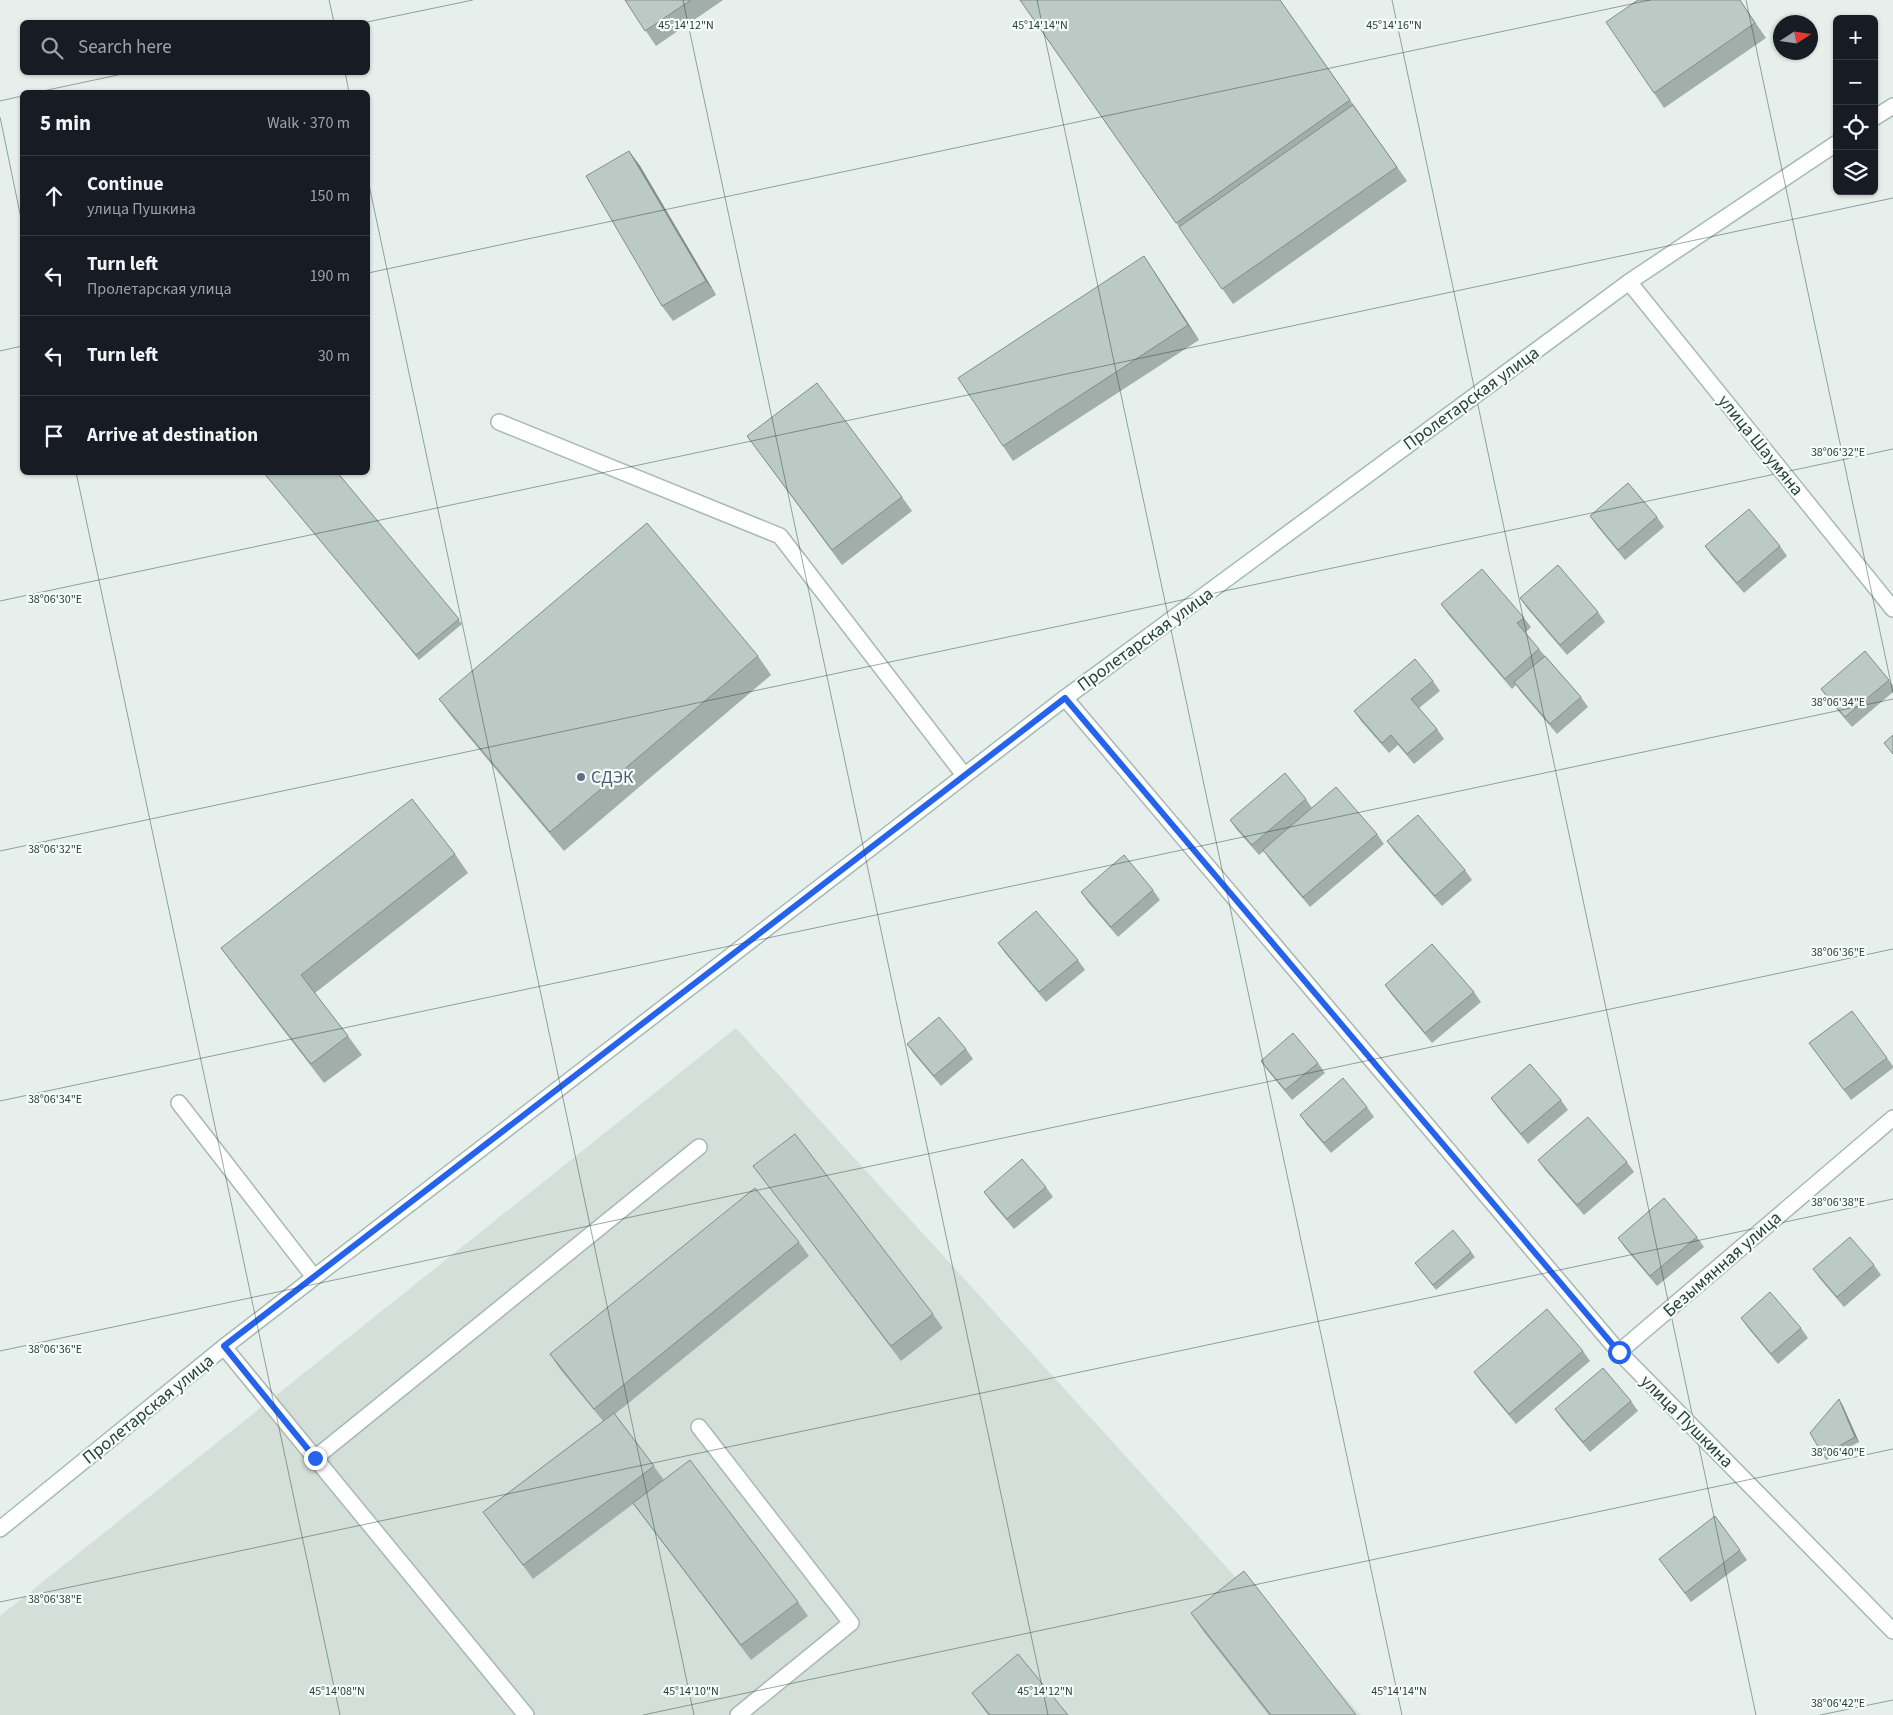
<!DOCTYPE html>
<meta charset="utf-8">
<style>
:root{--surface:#171b24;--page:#242831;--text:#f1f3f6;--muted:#9ea1a6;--line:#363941}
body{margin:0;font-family:"Source Sans 3",sans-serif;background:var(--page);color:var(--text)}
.controls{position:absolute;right:15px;top:15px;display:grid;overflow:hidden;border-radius:8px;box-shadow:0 1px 4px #0004}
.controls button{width:45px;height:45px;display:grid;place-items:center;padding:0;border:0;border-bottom:1px solid var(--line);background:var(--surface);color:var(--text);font:25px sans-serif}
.compass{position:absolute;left:1773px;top:15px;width:45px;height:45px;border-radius:50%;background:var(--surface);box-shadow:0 1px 4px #0004;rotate:78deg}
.stop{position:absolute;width:15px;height:15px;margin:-11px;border:4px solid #2563eb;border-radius:50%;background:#fff}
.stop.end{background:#2563eb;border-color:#fff;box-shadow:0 1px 5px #0008}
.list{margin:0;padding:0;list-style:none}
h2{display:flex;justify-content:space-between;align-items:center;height:65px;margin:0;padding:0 20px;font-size:21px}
h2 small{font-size:16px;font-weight:400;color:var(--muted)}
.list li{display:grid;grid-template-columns:32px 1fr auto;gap:15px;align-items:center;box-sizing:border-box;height:80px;padding:0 20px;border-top:1px solid var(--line)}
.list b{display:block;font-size:19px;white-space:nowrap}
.list p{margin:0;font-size:16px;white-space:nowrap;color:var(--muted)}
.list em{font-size:16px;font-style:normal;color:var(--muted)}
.icon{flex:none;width:28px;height:28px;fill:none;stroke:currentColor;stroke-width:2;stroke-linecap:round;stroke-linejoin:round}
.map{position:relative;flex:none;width:1893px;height:1715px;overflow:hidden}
.search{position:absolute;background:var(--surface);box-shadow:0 1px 4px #0004;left:20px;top:20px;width:350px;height:55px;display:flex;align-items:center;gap:12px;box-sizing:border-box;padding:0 18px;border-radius:8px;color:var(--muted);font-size:19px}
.panel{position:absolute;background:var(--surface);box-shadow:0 1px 4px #0004;left:20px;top:90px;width:350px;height:385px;border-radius:8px}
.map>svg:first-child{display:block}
</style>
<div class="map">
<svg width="1893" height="1715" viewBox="0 0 1893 1715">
<rect width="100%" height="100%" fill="#e6efeb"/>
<path fill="#d4dfda" d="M736,1028L1361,1715H0V1616Z"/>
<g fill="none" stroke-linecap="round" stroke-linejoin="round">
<defs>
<g id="lane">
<path d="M499,422L780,536L964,775"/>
<path d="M179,1103L314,1277"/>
<path d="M224,1347L526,1715"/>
<path d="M699,1427L851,1623L738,1715"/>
<path d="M315,1458L699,1147"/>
</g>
<g id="street">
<path d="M1629,282L1893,609"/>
<path d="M1065,698L1619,1352L1893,1631"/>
<path d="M1619,1352L1893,1118"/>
</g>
<g id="secondary">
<path d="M1874,118L1893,106"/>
<path d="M0,1529L224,1347L1065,698L1629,282L1837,143"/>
</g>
</defs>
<use href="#lane" stroke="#a8b8b2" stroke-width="18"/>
<use href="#street" stroke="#a8b8b2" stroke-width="18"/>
<use href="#secondary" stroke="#a4bbb3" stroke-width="18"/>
<use href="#lane" stroke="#fff" stroke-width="15"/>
<use href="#street" stroke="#fff" stroke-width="15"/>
<use href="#secondary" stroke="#fff" stroke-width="15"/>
</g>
<g fill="#a1aea9">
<path d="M625,0H723L656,46Z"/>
<path d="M1020,0H1280L1407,181L1233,304Z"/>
<path d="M1740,0L1766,38L1664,108L1654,93Z"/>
<path d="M629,151L640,166L716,295L673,321L662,306Z"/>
<path d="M1154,271L1199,340L1013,461L1003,446Z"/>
<path d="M747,436L902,497L912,511L842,565Z"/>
<path d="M263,472H337L462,624L419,660Z"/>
<path d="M1590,516L1657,517L1664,527L1625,560L1597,526Z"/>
<path d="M1705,546H1780L1787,556L1744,593L1712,556Z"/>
<path d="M1520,598L1598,612L1605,622L1567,655L1527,608Z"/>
<path d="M1441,604L1524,618L1531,627L1525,633L1539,649L1545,656L1581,697L1588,707L1557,734L1521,692L1516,685L1512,689L1448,614Z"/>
<path d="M758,656L771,675L564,851L453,718L439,699Z"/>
<path d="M1889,680L1893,686V692L1852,727L1828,699L1821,689Z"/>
<path d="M1433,681L1440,691L1419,708L1437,729L1444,739L1414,764L1398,745L1389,753L1361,721L1354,711Z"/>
<path d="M1306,799L1312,808L1377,834L1384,844L1310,907L1270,860L1264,851L1259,855L1237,830L1230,820Z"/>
<path d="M1387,841L1465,870L1472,880L1442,906L1394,851Z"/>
<path d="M455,854L468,873L315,993L348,1036L362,1055L324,1083L235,967L221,948Z"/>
<path d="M1153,890L1160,900L1118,937L1088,902L1081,892Z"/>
<path d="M998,943L1078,960L1085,970L1046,1002L1005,953Z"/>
<path d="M1385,985L1474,992L1481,1002L1432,1043L1392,995Z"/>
<path d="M1809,1043L1887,1058L1893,1066V1068L1851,1100Z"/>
<path d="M907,1044L966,1049L973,1059L941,1086L914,1054Z"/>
<path d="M1261,1061L1318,1063L1325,1073L1292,1100L1268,1071Z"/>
<path d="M1491,1098L1561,1100L1568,1110L1528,1144L1498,1108Z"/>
<path d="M1367,1107L1374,1117L1331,1153L1307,1125L1300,1115Z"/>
<path d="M1538,1160L1627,1162L1634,1172L1584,1215L1545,1170Z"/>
<path d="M753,1166L933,1314L943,1328L901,1361L764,1180Z"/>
<path d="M1046,1187L1053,1197L1014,1229L991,1202L984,1192Z"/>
<path d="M1697,1237L1704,1247L1657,1286L1625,1248L1618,1238Z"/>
<path d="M799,1242L809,1256L615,1414L664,1480L798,1602L808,1616L751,1660L644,1518L633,1504L533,1579L483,1512L603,1421L560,1369L550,1354Z"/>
<path d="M1471,1252L1475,1257L1436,1290L1415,1263Z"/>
<path d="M1874,1265L1881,1275L1844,1307L1820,1279L1813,1269Z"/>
<path d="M1741,1318L1801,1328L1808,1338L1778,1364L1748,1328Z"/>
<path d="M1583,1351L1590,1361L1516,1424L1481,1382L1474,1372Z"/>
<path d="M1631,1401L1638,1411L1590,1452L1562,1419L1555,1409Z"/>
<path d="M1842,1404L1859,1442L1826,1460L1823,1455Z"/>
<path d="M1740,1550L1747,1560L1691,1602L1659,1559Z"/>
<path d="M1191,1613L1356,1715H1269L1204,1632Z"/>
<path d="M972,1693L1068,1715H988Z"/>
</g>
<g fill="#838d89">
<path d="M629,151L640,166L716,295L706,281Z"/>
<path d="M1144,256L1154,271L1199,340L1188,325Z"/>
<path d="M1839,1399L1842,1404L1859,1442L1855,1437Z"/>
</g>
<g fill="#bbcac4" stroke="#838d89">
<path d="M625,0H691L645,31Z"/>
<path d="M1020,0H1280L1350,100L1176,223Z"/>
<path d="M1638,0H1740L1755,23L1654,93L1606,22Z"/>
<path d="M1353,105L1397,167L1222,289L1179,227Z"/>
<path d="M629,151L706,281L662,306L586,176Z"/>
<path d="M1144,256L1188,325L1003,446L958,378Z"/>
<path d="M817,383L902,497L832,550L747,436Z"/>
<path d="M263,472H337L459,619L416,655Z"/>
<path d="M1628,483L1657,517L1618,550L1590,516Z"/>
<path d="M1749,509L1780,546L1737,583L1705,546Z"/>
<path d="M647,523L758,656L550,832L439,699Z"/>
<path d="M1558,565L1598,612L1560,645L1520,598Z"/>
<path d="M1482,569L1524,618L1517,623L1539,649L1505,679L1441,604Z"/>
<path d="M1865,651L1889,680L1845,717L1821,689Z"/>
<path d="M1545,656L1581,697L1550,724L1514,682Z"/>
<path d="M1415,659L1433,681L1411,699L1437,729L1407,754L1391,735L1382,743L1354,711Z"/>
<path d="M1893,735V754L1884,743Z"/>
<path d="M1285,773L1306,799L1252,845L1230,820Z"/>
<path d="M1336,787L1377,834L1303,897L1263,850Z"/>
<path d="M412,799L455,854L301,975L348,1036L311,1064L221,948Z"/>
<path d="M1418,815L1465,870L1435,896L1387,841Z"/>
<path d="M1124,855L1153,890L1111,927L1081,892Z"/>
<path d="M1036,911L1078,960L1039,992L998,943Z"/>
<path d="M1432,944L1474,992L1425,1033L1385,985Z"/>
<path d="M1852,1011L1887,1058L1844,1090L1809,1043Z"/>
<path d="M939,1017L966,1049L934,1076L907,1044Z"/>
<path d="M1293,1033L1318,1063L1285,1090L1261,1061Z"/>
<path d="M1530,1064L1561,1100L1521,1134L1491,1098Z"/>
<path d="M1343,1078L1367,1107L1324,1143L1300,1115Z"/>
<path d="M1588,1117L1627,1162L1577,1205L1538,1160Z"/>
<path d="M795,1134L933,1314L891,1346L753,1166Z"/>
<path d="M1022,1159L1046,1187L1007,1219L984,1192Z"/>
<path d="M755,1188L799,1242L594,1409L550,1354Z"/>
<path d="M1664,1198L1697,1237L1650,1276L1618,1238Z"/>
<path d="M1453,1230L1471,1252L1433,1285L1415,1263Z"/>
<path d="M1850,1237L1874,1265L1837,1297L1813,1269Z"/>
<path d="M1770,1292L1801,1328L1771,1354L1741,1318Z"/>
<path d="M1547,1309L1583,1351L1509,1414L1474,1372Z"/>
<path d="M1603,1368L1631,1401L1583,1442L1555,1409Z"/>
<path d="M1839,1399L1855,1437L1823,1455L1810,1433Z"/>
<path d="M614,1413L654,1466L523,1565L483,1512Z"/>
<path d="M690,1460L798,1602L741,1645L633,1503Z"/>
<path d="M1715,1516L1740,1550L1685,1593L1659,1559Z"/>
<path d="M1244,1571L1356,1715H1271L1191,1613Z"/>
<path d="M1018,1654L1068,1715H990L972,1693Z"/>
</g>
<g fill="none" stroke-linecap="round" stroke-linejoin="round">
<path stroke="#2563eb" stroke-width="6" d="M315,1458L224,1346L1065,698L1619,1352"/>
</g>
<path fill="none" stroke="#24423a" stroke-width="1" stroke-opacity="0.45" d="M329,0L334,22M683,0L1048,1715M1037,0L1402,1715M1392,0L1756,1715M1746,0L1893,693M367,22L473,0M345,72L349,92M38,92L132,72M0,101L22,96M0,117L22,223M368,180L694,1715M368,273L1650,0M0,351L22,346M76,472L340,1715M0,601L1893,198M0,851L1893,449M0,1101L1893,699M0,1351L1893,949M0,1602L1893,1199M643,1715L1893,1449M1820,1715L1893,1700"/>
<circle fill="#5c6f8a" stroke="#f7fbf9" stroke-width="2" cx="581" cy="777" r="5"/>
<g text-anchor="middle" stroke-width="4.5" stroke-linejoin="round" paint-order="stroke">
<g font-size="18" fill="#24423a" stroke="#f7fbf9">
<text transform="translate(1471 398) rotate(-36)" y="6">Пролетарская улица</text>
<text transform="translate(1761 445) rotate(51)" y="6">улица Шаумяна</text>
<text transform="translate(1145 639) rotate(-36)" y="6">Пролетарская улица</text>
<text transform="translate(1722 1264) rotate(-41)" y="6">Безымянная улица</text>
<text transform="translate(148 1409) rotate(-39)" y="6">Пролетарская улица</text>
<text transform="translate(1687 1421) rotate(45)" y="6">улица Пушкина</text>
</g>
<g font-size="18" fill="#4e5e75" stroke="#f7fbf9" text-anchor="start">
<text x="591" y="783">СДЭК</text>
</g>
</g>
<g font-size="12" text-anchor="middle" fill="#24423a" stroke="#f7fbf9" stroke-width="4.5" stroke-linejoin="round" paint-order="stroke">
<text x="686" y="29">45°14'12"N</text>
<text x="1040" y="29">45°14'14"N</text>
<text x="1394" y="29">45°14'16"N</text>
<text x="1838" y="456">38°06'32"E</text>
<text x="55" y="603">38°06'30"E</text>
<text x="1838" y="706">38°06'34"E</text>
<text x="55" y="853">38°06'32"E</text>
<text x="1838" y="956">38°06'36"E</text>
<text x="55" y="1103">38°06'34"E</text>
<text x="1838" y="1206">38°06'38"E</text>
<text x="55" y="1353">38°06'36"E</text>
<text x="1838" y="1456">38°06'40"E</text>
<text x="55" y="1603">38°06'38"E</text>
<text x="337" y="1695">45°14'08"N</text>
<text x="691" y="1695">45°14'10"N</text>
<text x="1045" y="1695">45°14'12"N</text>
<text x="1399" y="1695">45°14'14"N</text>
<text x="1838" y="1707">38°06'42"E</text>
</g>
</svg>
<div class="controls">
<button>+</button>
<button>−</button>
<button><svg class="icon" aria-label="locate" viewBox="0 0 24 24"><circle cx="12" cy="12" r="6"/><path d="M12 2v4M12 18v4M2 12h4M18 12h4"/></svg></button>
<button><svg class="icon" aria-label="layers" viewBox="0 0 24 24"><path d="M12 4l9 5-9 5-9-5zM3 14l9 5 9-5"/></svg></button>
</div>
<svg class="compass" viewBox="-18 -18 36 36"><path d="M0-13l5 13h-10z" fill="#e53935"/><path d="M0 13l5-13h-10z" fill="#9ea1a6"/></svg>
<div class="stop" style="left:1619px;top:1352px"></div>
<div class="stop end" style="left:315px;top:1458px"></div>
<div class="search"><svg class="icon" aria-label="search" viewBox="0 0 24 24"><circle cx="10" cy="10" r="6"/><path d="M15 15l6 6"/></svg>Search here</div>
<section class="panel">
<h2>5 min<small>Walk · 370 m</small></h2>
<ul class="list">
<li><svg class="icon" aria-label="ahead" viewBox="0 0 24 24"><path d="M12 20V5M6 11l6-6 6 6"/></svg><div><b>Continue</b><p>улица Пушкина</p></div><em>150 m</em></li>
<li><svg class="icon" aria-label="left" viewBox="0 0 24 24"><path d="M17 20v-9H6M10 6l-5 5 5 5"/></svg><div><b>Turn left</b><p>Пролетарская улица</p></div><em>190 m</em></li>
<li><svg class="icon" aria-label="left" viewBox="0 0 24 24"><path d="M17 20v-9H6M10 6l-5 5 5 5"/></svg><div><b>Turn left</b></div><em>30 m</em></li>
<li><svg class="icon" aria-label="arrive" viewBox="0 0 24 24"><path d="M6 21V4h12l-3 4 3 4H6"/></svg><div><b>Arrive at destination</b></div></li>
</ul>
</section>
</div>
